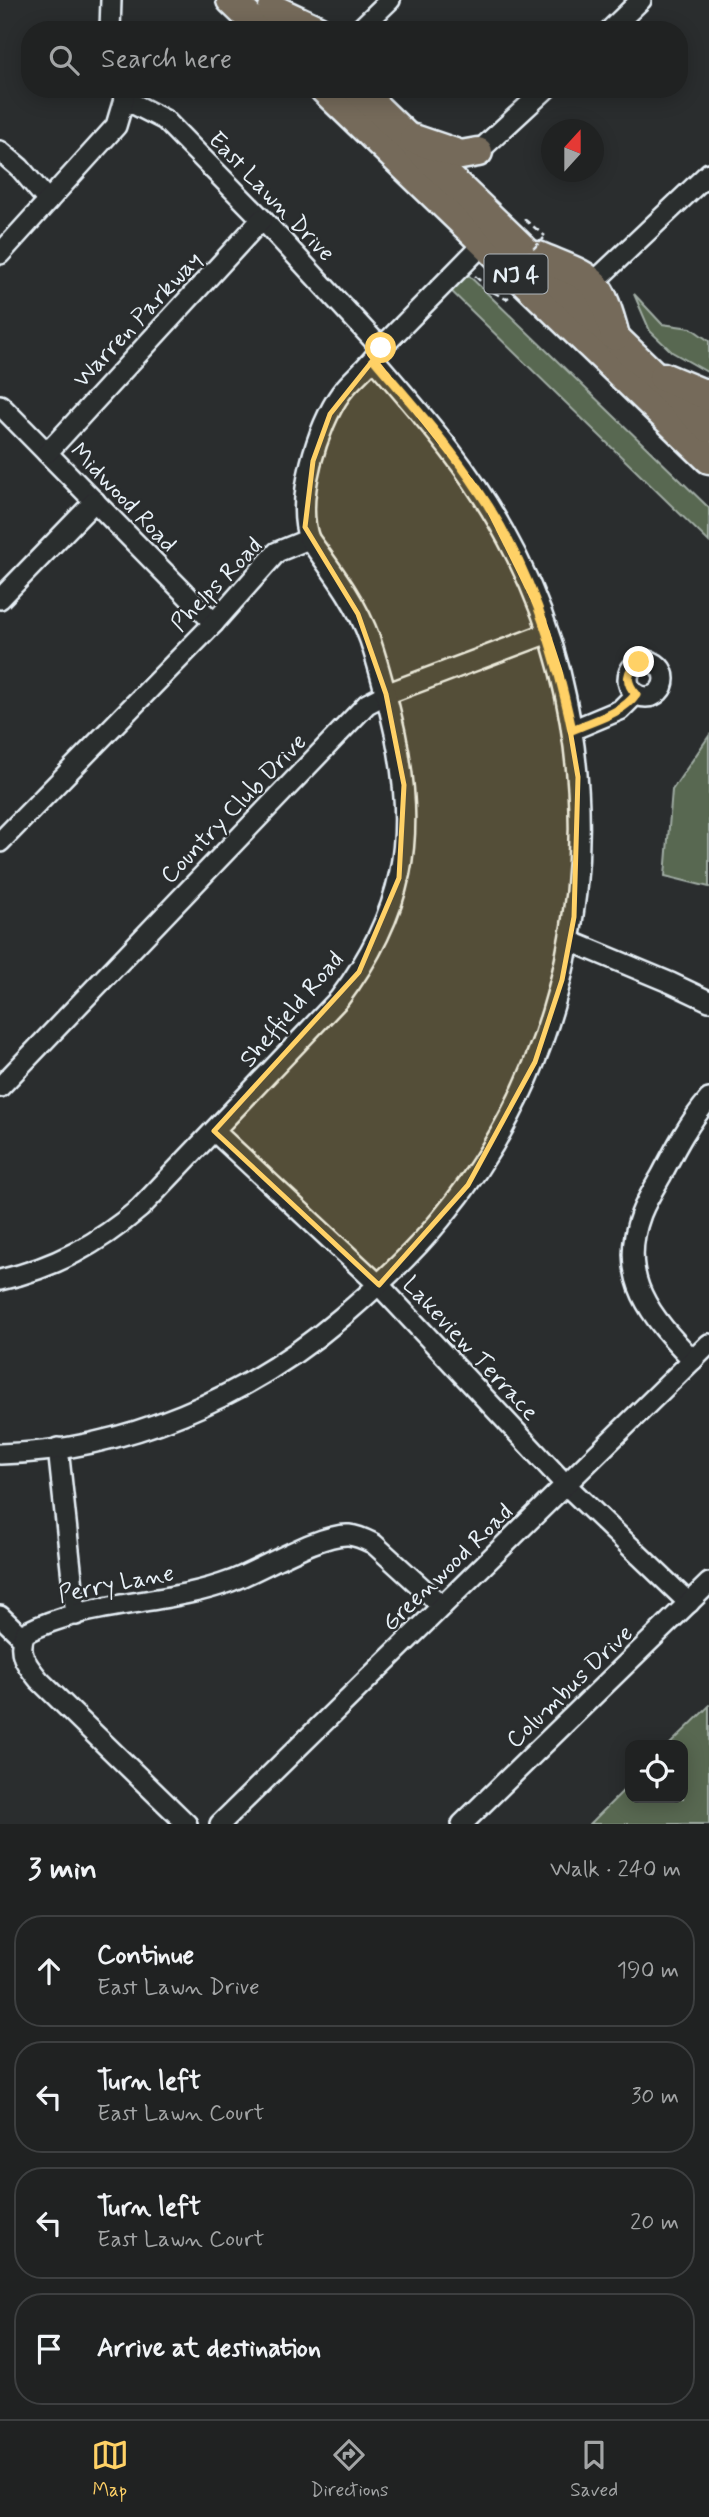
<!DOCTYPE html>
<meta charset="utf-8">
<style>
:root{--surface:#202222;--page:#2d2f2f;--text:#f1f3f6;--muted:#a2a4a5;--line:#3d3f40;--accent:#ffd166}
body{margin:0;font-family:Mynerve,sans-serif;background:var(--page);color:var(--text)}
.controls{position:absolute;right:21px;bottom:21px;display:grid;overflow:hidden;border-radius:14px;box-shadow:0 4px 18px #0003}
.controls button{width:63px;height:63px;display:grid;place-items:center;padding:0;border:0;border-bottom:2px solid var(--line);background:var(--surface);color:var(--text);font:35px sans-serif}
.compass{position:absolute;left:541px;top:119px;width:63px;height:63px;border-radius:50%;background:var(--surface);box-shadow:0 4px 18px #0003;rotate:21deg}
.stop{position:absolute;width:21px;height:21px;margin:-16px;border:5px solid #ffd166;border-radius:50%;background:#fff}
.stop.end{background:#ffd166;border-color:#fff;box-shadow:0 2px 7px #0008}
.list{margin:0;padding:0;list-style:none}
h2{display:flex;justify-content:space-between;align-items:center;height:91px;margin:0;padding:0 28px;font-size:30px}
h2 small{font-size:23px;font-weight:400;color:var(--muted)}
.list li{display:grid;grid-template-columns:46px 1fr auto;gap:21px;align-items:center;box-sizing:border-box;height:112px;margin:0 14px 14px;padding:0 14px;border:2px solid var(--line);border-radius:28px}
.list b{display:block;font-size:26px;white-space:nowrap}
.list p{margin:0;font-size:23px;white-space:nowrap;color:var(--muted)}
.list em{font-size:23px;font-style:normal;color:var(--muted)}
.icon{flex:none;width:38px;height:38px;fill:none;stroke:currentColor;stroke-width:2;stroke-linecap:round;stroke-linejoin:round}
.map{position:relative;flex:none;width:709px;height:1824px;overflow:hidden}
.search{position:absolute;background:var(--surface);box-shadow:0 4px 18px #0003;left:21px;right:21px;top:21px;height:77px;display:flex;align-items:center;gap:18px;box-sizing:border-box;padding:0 24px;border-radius:28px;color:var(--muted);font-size:26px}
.sheet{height:595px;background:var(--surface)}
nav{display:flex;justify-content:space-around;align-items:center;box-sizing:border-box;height:98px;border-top:2px solid var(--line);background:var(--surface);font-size:19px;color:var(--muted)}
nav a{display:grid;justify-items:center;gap:4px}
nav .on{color:var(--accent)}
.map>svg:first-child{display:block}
</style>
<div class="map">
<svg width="709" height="1824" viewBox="0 0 709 1824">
<rect width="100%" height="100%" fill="#2a2d2e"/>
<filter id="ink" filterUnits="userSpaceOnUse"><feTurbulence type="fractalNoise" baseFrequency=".0143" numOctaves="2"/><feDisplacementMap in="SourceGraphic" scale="14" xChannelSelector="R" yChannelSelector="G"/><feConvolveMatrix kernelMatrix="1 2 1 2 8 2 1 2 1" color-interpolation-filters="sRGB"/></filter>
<g filter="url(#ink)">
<g fill="#596851" stroke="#a0aca4" stroke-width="2">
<path d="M460,267L709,508V542L444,284Z"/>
<path d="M634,294L662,324L691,328L709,341V373L672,352L650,331Z"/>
<path d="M709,736V887L665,876L672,790Z"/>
<path d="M709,1706V1824H590L630,1784V1798H683V1745H669Z"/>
</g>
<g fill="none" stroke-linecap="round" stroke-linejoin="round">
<defs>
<g id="minor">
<path d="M110,30L111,0"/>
<path d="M359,30L390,0"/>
<path d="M610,30L641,0"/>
<path d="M123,89L124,99L165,120L262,219L381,348"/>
<path d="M0,151L20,168L48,201"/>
<path d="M478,152L546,89"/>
<path d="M0,254L116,126L124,99"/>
<path d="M594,282L709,173"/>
<path d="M0,405L214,623"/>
<path d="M47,453L262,219"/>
<path d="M0,599L95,501"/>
<circle cx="646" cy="679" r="18"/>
<path d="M572,730L620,710L636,694"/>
<path d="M0,842L214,623L277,552L309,539C295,500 317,426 341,393C353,377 370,366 381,348L484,243"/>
<path d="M570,941L671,983L709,1001"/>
<path d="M0,1087L367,704L386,694L548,633"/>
<path d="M214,1131L379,1285L566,1485L689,1603"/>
<path d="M0,1280C54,1268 98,1244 140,1208L339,999C404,913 417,838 395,733C388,702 380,670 370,640C357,603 332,571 309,539"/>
<path d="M693,1360C651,1317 617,1278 641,1214C646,1201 654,1188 661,1176C675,1149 689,1122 709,1099"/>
<path d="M58,1448L76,1615"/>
<path d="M0,1454C125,1451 248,1397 342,1317C377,1287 411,1256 441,1219C567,1067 607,862 560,672C540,592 500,515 450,450C426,419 400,389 374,359"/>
<path d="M0,1616L23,1638"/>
<path d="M187,1824L39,1680C27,1665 16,1653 25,1633C88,1600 165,1606 231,1581C261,1570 320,1533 349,1535C359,1536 366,1540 374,1544L442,1606"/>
<path d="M220,1824L709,1344"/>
<path d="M462,1824L709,1583"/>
</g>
<g id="highway">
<path d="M231,0L262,30"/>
<path d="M273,9L318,30"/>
<path d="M324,89L709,459"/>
<path d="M357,89L709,428"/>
<path d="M414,139L461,155L478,152"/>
<path d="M538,256C595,280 598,274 615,336"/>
<path d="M663,377L709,396"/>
</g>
</defs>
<use href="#minor" stroke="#e8f1f8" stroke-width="24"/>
<use href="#highway" stroke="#e8f1f8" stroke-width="33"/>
<g stroke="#e8f1f8" stroke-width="2.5" stroke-dasharray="7 5" stroke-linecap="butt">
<path d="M524,219L545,236"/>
<path d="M475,276L491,291L506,299L509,297"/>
</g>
<use href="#minor" stroke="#2a2d2e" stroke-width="19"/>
<use href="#highway" stroke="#746a5a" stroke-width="28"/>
<path stroke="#e8f1f8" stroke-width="2.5" stroke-dasharray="7 5" stroke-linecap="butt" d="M491,291L544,238"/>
</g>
</g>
<g fill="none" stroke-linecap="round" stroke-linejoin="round" filter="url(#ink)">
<path stroke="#ffd166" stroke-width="9" d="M381,348L374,359C411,403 449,445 480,493C529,565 554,645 572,730C594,720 622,714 636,694C625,682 626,671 639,662"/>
</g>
<path fill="#ffd166" fill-opacity="0.2" stroke="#ffd166" stroke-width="5" stroke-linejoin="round" d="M374,359L481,494L543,619L560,671L578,777L574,917L562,980L535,1062L468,1185L379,1285L214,1131L359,972L399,878L404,785L386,694L358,614L305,527L313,461L330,414Z"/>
<g text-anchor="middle" stroke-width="5" stroke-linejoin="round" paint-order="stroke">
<rect fill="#2a2d2e" stroke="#afb6bb" stroke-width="2" x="484.5" y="254.5" width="63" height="39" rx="5"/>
<g font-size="23" font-weight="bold" fill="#e8f1f8">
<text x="516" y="282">NJ 4</text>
</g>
<g font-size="24" fill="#e8f1f8" stroke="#2a2d2e">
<text transform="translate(272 196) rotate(46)" y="8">East Lawn Drive</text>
<text transform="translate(137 319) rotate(-47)" y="8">Warren Parkway</text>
<text transform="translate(124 497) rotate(46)" y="8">Midwood Road</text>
<text transform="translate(216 584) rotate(-46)" y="8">Phelps Road</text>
<text transform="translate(233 808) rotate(-46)" y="8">Country Club Drive</text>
<text transform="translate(291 1009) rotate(-49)" y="8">Sheffield Road</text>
<text transform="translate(471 1348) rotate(47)" y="8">Lakeview Terrace</text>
<text transform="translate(447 1567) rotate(-44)" y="8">Greenwood Road</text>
<text transform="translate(116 1583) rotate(-11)" y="8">Perry Lane</text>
<text transform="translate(569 1686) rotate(-44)" y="8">Columbus Drive</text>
</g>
</g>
</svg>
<div class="controls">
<button><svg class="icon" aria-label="locate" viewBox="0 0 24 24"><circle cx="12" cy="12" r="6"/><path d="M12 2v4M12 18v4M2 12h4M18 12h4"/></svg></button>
</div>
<svg class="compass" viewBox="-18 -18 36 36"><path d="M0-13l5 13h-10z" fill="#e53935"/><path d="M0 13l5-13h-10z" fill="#a2a4a5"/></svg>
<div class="stop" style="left:381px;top:348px"></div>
<div class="stop end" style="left:639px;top:662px"></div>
<div class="search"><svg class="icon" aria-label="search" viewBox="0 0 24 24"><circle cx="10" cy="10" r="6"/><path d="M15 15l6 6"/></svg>Search here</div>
</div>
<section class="sheet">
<h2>3 min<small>Walk · 240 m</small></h2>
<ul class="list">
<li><svg class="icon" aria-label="ahead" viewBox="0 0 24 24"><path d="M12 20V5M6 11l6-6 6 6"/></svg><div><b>Continue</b><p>East Lawn Drive</p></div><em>190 m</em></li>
<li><svg class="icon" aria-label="left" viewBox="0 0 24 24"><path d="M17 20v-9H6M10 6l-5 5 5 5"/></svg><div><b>Turn left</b><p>East Lawn Court</p></div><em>30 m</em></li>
<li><svg class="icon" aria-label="left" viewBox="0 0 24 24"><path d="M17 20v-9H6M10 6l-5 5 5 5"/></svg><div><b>Turn left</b><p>East Lawn Court</p></div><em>20 m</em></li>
<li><svg class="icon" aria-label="arrive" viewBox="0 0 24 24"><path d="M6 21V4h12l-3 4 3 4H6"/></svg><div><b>Arrive at destination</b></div></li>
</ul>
</section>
<nav>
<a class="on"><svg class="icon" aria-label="map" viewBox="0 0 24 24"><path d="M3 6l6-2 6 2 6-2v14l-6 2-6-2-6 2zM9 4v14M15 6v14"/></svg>Map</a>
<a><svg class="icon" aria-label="directions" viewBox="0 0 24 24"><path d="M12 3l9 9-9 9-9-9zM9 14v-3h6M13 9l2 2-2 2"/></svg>Directions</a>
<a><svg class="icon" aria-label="saved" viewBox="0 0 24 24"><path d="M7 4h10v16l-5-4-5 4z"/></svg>Saved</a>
</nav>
